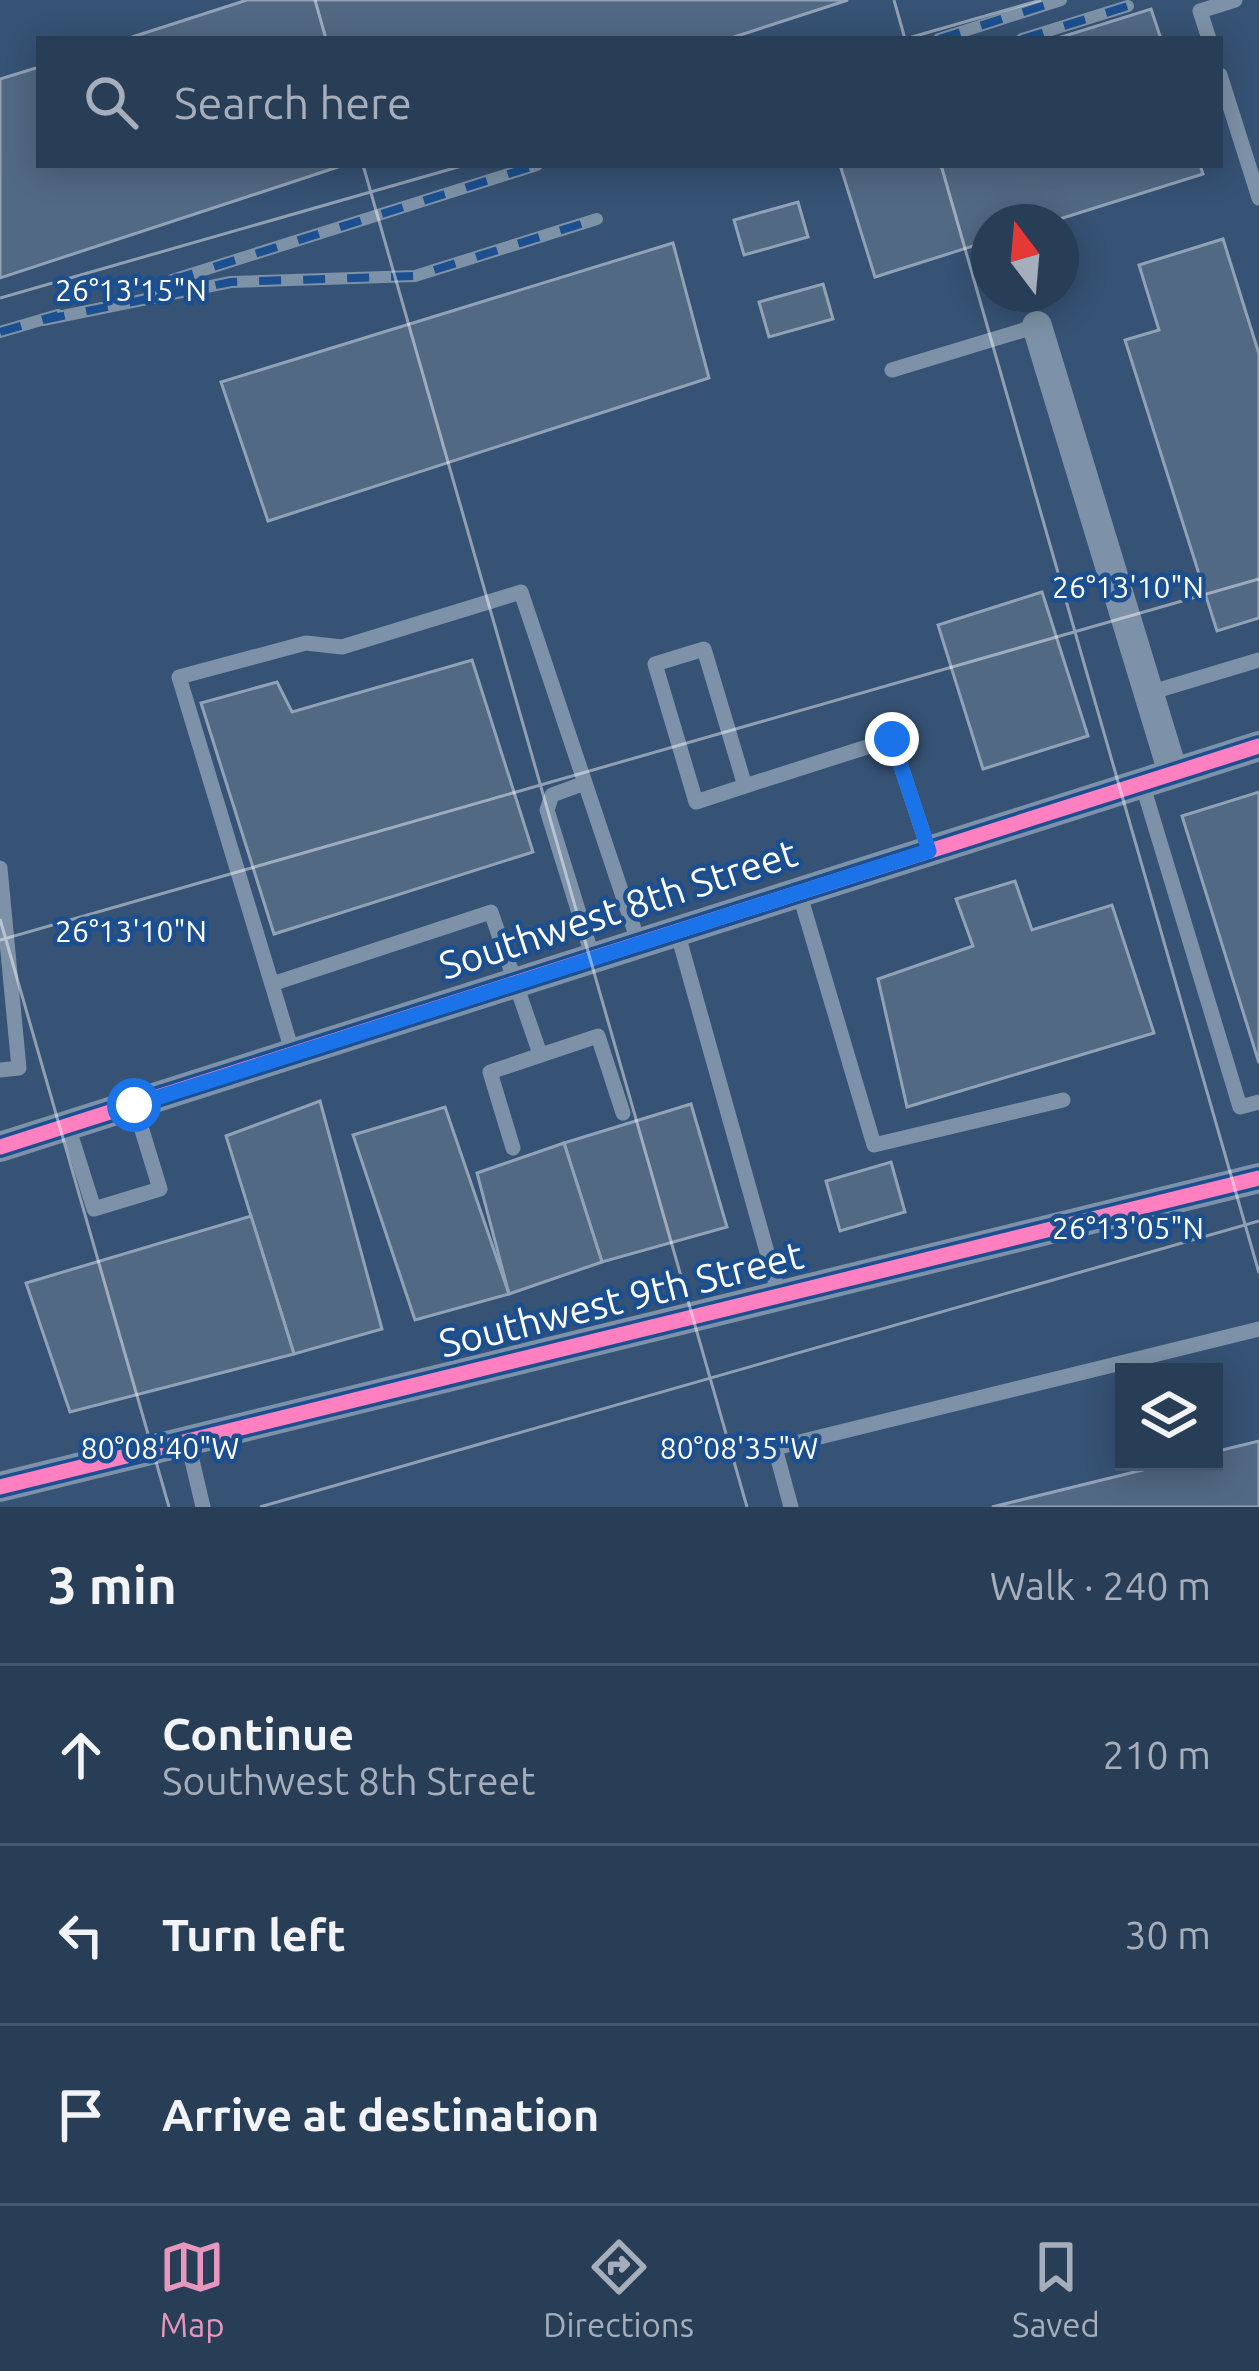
<!DOCTYPE html>
<meta charset="utf-8">
<style>
:root{--surface:#283e57;--page:#344961;--text:#f1f3f6;--muted:#a5aeba;--line:#44576d;--accent:#e797bd}
body{margin:0;font-family:Ubuntu,sans-serif;background:var(--page);color:var(--text)}
.controls{position:absolute;right:36px;bottom:36px;display:grid;overflow:hidden;border-radius:0px;box-shadow:0 6px 30px #0003}
.controls button{width:108px;height:108px;display:grid;place-items:center;padding:0;border:0;border-bottom:3px solid var(--line);background:var(--surface);color:var(--text);font:60px sans-serif}
.compass{position:absolute;left:971px;top:204px;width:108px;height:108px;border-radius:50%;background:var(--surface);box-shadow:0 6px 30px #0003;rotate:344deg}
.stop{position:absolute;width:36px;height:36px;margin:-27px;border:9px solid #1a73e8;border-radius:50%;background:#fff}
.stop.end{background:#1a73e8;border-color:#fff;box-shadow:0 3px 12px #0008}
.list{margin:0;padding:0;list-style:none}
h2{display:flex;justify-content:space-between;align-items:center;height:156px;margin:0;padding:0 48px;font-size:51px}
h2 small{font-size:39px;font-weight:400;color:var(--muted)}
.list li{display:grid;grid-template-columns:78px 1fr auto;gap:36px;align-items:center;box-sizing:border-box;height:180px;padding:0 48px;border-top:3px solid var(--line)}
.list b{display:block;font-size:45px;white-space:nowrap}
.list p{margin:0;font-size:39px;white-space:nowrap;color:var(--muted)}
.list em{font-size:39px;font-style:normal;color:var(--muted)}
.icon{flex:none;width:66px;height:66px;fill:none;stroke:currentColor;stroke-width:2;stroke-linecap:round;stroke-linejoin:round}
.map{position:relative;flex:none;width:1259px;height:1507px;overflow:hidden}
.search{position:absolute;background:var(--surface);box-shadow:0 6px 30px #0003;left:36px;right:36px;top:36px;height:132px;display:flex;align-items:center;gap:30px;box-sizing:border-box;padding:0 42px;border-radius:0px;color:var(--muted);font-size:45px}
.sheet{height:696px;background:var(--surface)}
nav{display:flex;justify-content:space-around;align-items:center;box-sizing:border-box;height:168px;border-top:3px solid var(--line);background:var(--surface);font-size:33px;color:var(--muted)}
nav a{display:grid;justify-items:center;gap:6px}
nav .on{color:var(--accent)}
.map>svg:first-child{display:block}
</style>
<div class="map">
<svg width="1259" height="1507" viewBox="0 0 1259 1507">
<rect width="100%" height="100%" fill="#365274"/>
<g fill="#526984" stroke="#92a2b6" stroke-width="3">
<path d="M247,0H848L728,39H126Z"/>
<path d="M1151,9L1161,39H1055Z"/>
<path d="M39,67V165H344L0,278V79Z"/>
<path d="M840,165H1200L1203,174L1050,222H989V241L875,277Z"/>
<path d="M798,202L808,237L744,255L734,220Z"/>
<path d="M1223,239L1259,354V618L1217,631L1125,340L1159,330L1139,265Z"/>
<path d="M673,243L709,378L268,521L221,382Z"/>
<path d="M823,284L833,319L769,337L759,302Z"/>
<path d="M1042,592L1088,736L983,769L938,625Z"/>
<path d="M472,660L533,852L274,934L201,703L277,682L292,712Z"/>
<path d="M1259,792V1063L1182,816Z"/>
<path d="M1015,881L1032,930L1112,905L1154,1033L907,1107L878,979L973,946L956,899Z"/>
<path d="M320,1101L382,1329L294,1354L226,1136Z"/>
<path d="M691,1104L727,1227L602,1262L564,1143Z"/>
<path d="M445,1107L509,1294L415,1320L353,1135Z"/>
<path d="M564,1143L602,1262L509,1294L477,1173Z"/>
<path d="M891,1162L905,1212L840,1231L826,1181Z"/>
<path d="M251,1216L294,1354L70,1412L26,1283Z"/>
<path d="M1259,1441V1507H992L1175,1462H1214V1452Z"/>
</g>
<g fill="none" stroke-linecap="round" stroke-linejoin="round">
<g stroke="#7d92a8" stroke-width="15">
<path d="M1209,39L1200,11L1235,0"/>
<path d="M1220,75L1259,198"/>
<path d="M892,370L1037,326"/>
<path d="M1149,693L1259,660"/>
<path d="M585,783L552,795L547,810L593,958"/>
<path d="M1142,783L1240,1107L1259,1102"/>
<path d="M745,786L696,802L655,664L704,649L745,786L892,739L929,851"/>
<path d="M0,868L19,1068L0,1070"/>
<path d="M799,892L874,1145L1063,1100"/>
<path d="M677,931L779,1295"/>
<path d="M272,984L491,912L540,1054"/>
<path d="M293,1054L179,677L306,643L342,647L521,592L639,944"/>
<path d="M68,1126L94,1209L160,1189L134,1104"/>
<path d="M513,1148L490,1072L598,1036L623,1113"/>
<path d="M187,1439L203,1507"/>
<path d="M791,1507L775,1448L1259,1329"/>
</g>
<g stroke="#7d92a8" stroke-width="30">
<path d="M1037,326L1173,773"/>
<path d="M0,1147L1259,746"/>
<path d="M0,1487L1259,1178"/>
</g>
<defs>
<g id="rail">
<path d="M939,39L1061,0"/>
<path d="M1022,39L1128,6"/>
<path d="M172,280L537,165"/>
<path d="M43,320L231,282L415,276L597,219"/>
<path d="M0,332L58,315"/>
</g>
</defs>
<use href="#rail" stroke="#7e92a7" stroke-width="12"/>
<use href="#rail" stroke="#1b4f8f" stroke-width="8" stroke-dasharray="22" stroke-linecap="butt"/>
<defs>
<g id="cycleway">
<path d="M0,1147L1259,746"/>
<path d="M0,1487L1259,1178"/>
</g>
</defs>
<use href="#cycleway" stroke="#1b4f8f" stroke-width="22"/>
<use href="#cycleway" stroke="#ff80c0" stroke-width="15"/>
</g>
<g fill="none" stroke-linecap="round" stroke-linejoin="round">
<path stroke="#1a73e8" stroke-width="15" d="M134,1105L929,851L892,739"/>
</g>
<path fill="none" stroke="#fff" stroke-width="3" stroke-opacity="0.45" d="M315,0L326,39M894,0L905,39M905,39L1041,0M363,165L747,1507M941,165L1259,1273M0,298L465,165M0,919L169,1507M0,940L1259,579M260,1507L1259,1221"/>
<g text-anchor="middle" stroke-width="9" stroke-linejoin="round" paint-order="stroke">
<g font-size="39" fill="#fff" stroke="#1b4f8f">
<text transform="translate(618 909) rotate(-18)" y="14">Southwest 8th Street</text>
<text transform="translate(621 1299) rotate(-14)" y="14">Southwest 9th Street</text>
</g>
</g>
<g font-size="30" text-anchor="middle" fill="#fff" stroke="#1b4f8f" stroke-width="9" stroke-linejoin="round" paint-order="stroke">
<text x="131" y="301">26°13'15"N</text>
<text x="1128" y="598">26°13'10"N</text>
<text x="131" y="942">26°13'10"N</text>
<text x="1128" y="1239">26°13'05"N</text>
<text x="160" y="1459">80°08'40"W</text>
<text x="739" y="1459">80°08'35"W</text>
</g>
</svg>
<div class="controls">
<button><svg class="icon" aria-label="layers" viewBox="0 0 24 24"><path d="M12 4l9 5-9 5-9-5zM3 14l9 5 9-5"/></svg></button>
</div>
<svg class="compass" viewBox="-18 -18 36 36"><path d="M0-13l5 13h-10z" fill="#e53935"/><path d="M0 13l5-13h-10z" fill="#a5aeba"/></svg>
<div class="stop" style="left:134px;top:1105px"></div>
<div class="stop end" style="left:892px;top:739px"></div>
<div class="search"><svg class="icon" aria-label="search" viewBox="0 0 24 24"><circle cx="10" cy="10" r="6"/><path d="M15 15l6 6"/></svg>Search here</div>
</div>
<section class="sheet">
<h2>3 min<small>Walk · 240 m</small></h2>
<ul class="list">
<li><svg class="icon" aria-label="ahead" viewBox="0 0 24 24"><path d="M12 20V5M6 11l6-6 6 6"/></svg><div><b>Continue</b><p>Southwest 8th Street</p></div><em>210 m</em></li>
<li><svg class="icon" aria-label="left" viewBox="0 0 24 24"><path d="M17 20v-9H6M10 6l-5 5 5 5"/></svg><div><b>Turn left</b></div><em>30 m</em></li>
<li><svg class="icon" aria-label="arrive" viewBox="0 0 24 24"><path d="M6 21V4h12l-3 4 3 4H6"/></svg><div><b>Arrive at destination</b></div></li>
</ul>
</section>
<nav>
<a class="on"><svg class="icon" aria-label="map" viewBox="0 0 24 24"><path d="M3 6l6-2 6 2 6-2v14l-6 2-6-2-6 2zM9 4v14M15 6v14"/></svg>Map</a>
<a><svg class="icon" aria-label="directions" viewBox="0 0 24 24"><path d="M12 3l9 9-9 9-9-9zM9 14v-3h6M13 9l2 2-2 2"/></svg>Directions</a>
<a><svg class="icon" aria-label="saved" viewBox="0 0 24 24"><path d="M7 4h10v16l-5-4-5 4z"/></svg>Saved</a>
</nav>
